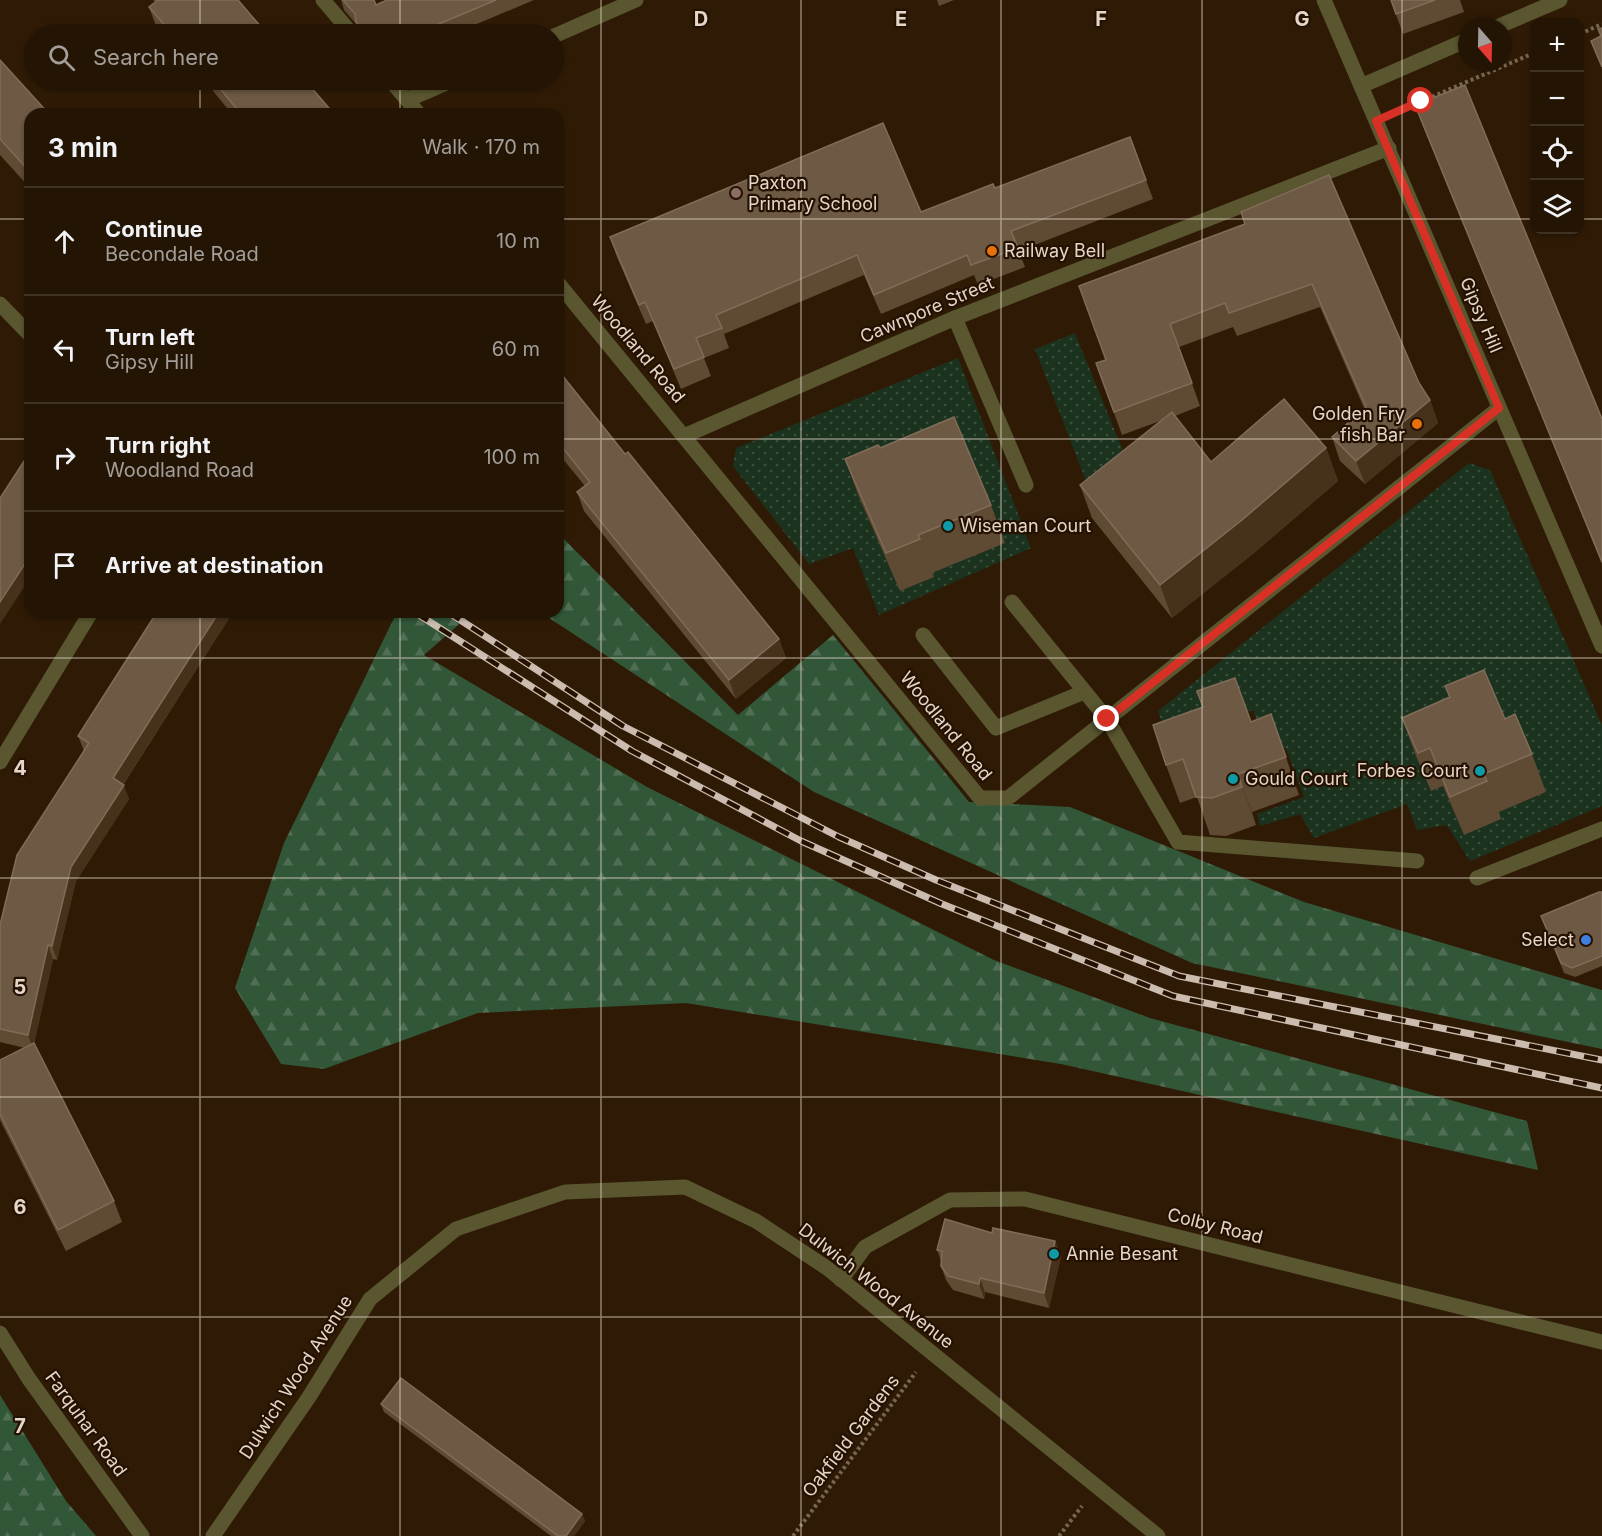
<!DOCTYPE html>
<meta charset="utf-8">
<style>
:root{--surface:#231404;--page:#2b1d0e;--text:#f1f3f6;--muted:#a39e9a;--line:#403326}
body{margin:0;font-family:Inter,sans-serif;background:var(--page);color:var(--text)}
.controls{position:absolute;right:18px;top:18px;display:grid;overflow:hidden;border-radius:12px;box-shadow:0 2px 4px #0004}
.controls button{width:54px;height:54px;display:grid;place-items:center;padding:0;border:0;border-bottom:2px solid var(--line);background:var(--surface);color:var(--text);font:30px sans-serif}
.compass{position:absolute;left:1458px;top:18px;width:54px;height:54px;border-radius:50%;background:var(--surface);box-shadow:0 2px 4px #0004;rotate:160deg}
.stop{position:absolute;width:18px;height:18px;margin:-14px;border:4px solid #d93025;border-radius:50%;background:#fff}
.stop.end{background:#d93025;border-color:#fff;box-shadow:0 2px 6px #0008}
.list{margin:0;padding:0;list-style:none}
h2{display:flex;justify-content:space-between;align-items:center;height:78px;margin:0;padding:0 24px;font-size:26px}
h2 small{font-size:20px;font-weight:400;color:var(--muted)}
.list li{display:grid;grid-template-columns:39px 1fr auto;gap:18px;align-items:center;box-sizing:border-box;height:108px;padding:0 24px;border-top:2px solid var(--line)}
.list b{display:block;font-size:22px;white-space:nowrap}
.list p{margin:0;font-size:20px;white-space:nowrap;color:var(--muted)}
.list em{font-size:20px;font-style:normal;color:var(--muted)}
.icon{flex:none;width:33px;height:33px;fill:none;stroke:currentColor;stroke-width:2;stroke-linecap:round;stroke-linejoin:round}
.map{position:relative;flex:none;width:1602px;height:1536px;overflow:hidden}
.search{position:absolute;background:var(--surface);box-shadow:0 2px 4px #0004;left:24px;top:24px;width:540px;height:66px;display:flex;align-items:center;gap:15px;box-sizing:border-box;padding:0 21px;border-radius:33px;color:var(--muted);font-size:22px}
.panel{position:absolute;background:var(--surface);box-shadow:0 2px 4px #0004;left:24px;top:108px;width:540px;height:510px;border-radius:18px}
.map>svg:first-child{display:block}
</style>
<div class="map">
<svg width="1602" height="1536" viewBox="0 0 1602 1536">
<defs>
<pattern id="green-dots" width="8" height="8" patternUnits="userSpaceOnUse" patternTransform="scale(1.5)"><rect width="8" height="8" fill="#1a321e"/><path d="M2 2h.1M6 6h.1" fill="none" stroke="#3b4f3d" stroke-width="1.8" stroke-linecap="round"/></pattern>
<pattern id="forest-firs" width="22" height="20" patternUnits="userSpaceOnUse" patternTransform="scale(1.5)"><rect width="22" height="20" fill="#315638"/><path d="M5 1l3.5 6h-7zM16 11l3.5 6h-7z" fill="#4f6e53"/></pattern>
</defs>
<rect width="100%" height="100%" fill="#2f1b05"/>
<g fill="url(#green-dots)" fill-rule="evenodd">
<path d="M1075,333L1128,463L1088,486L1035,349Z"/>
<path d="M958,358L1031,548L879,615L853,548L809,564L733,466L736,448ZM860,497L895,522L873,531Z"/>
<path d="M1469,463L1490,470L1602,725V806L1470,861L1447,825L1417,830L1407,804L1314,838L1300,814L1260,826L1257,814L1304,797L1286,748L1268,752L1253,710L1204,727L1172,753L1158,711ZM1529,753L1546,792L1498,812L1464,835L1443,786L1431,791Z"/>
</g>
<g fill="url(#forest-firs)">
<path d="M558,533L738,715L833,635L969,802L1070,807L1304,902L1602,990V1049L1192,963L814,792L540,612H558Z"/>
<path d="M397,612H473L424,655L647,787L994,960L1150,1018L1527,1121L1538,1170L1061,1064L686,1003L478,1013L324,1069L281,1064L235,988L284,843Z"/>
<path d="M0,1395L66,1501L96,1536H0Z"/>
</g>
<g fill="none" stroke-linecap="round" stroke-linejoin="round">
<g stroke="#786654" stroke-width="4" stroke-dasharray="3 3" stroke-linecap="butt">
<path d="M1580,34L1602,24"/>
<path d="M1399,111L1534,53"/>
<path d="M793,1536L916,1372"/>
<path d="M1059,1536L1082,1506"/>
</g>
<g stroke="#595630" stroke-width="15">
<path d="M323,0L352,34"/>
<path d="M1324,0L1602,646"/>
<path d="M1497,27L1560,0"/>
<path d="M554,36L636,0"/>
<path d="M390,80L419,114"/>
<path d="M1361,86L1467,40"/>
<path d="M407,100L453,80"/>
<path d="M558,283L980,798H1008L1499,408"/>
<path d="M0,304L30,335"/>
<path d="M955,318L1026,485"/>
<path d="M684,436L955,318L1389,148"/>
<path d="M1012,602L1107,719L1178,842L1417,861"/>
<path d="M923,635L996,728L1084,692"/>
<path d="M0,762L91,612"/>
<path d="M1477,878L1602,829"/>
<path d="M841,1280L865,1247L950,1200L1025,1199L1602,1342"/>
<path d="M0,1333L29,1379L142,1536"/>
<path d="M213,1536L309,1397L370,1299L456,1229L565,1192L685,1187L756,1221L827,1268L1158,1536"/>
</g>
<defs>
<g id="rail">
<path d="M448,612L623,726L839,837L936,880L1179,976L1602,1060"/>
<path d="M416,613L632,751L801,841L942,904L1173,996L1602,1088"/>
</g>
</defs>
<use href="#rail" stroke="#cbbcaf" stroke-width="7"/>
<use href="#rail" stroke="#251100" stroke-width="4.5" stroke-dasharray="14" stroke-linecap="butt"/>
</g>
<g fill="#5f4a34">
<path d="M153,0H238L267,34H163L156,26L149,7L155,2Z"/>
<path d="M341,0H374L376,5L387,0H534L453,34H361L357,25L344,10Z"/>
<path d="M937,0H954L939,6Z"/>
<path d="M1391,0H1460L1464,12L1403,34Z"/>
<path d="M0,60L30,114V188L0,155Z"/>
<path d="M204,80H305L334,114H232Z"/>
<path d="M1415,105L1602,419V564L1423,126Z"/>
<path d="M1130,137L1153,199L1019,251L1025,267L978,285L974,275L881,314L864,275L724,334L729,348L704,358L711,376L681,389L653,321L646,324L617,257L610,237L921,212L995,188Z"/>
<path d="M1245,224L1419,383L1430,400L1438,423L1365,484L1340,461L1332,437L1364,408L1320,307L1237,336L1233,327L1179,347L1200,406L1175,416L1211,462L1326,448L1338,481L1254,553L1172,618L1092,518L1080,485L1160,421L1122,435L1096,363L1106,360Z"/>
<path d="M558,370L605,430L779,639L786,658L736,699L584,511L577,492L585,486L558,453Z"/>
<path d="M880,448L991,505L1005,543L932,573L934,577L900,591L859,497L845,459Z"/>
<path d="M157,612H233L123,785L129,799L76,881L57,960L53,959L34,1044L114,1201L122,1222L66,1251L0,1120V1060L25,1048L0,1042V925L84,751L78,736Z"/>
<path d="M1445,686L1532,754L1546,792L1499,812L1501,819L1464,835L1443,786L1431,791L1416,756L1402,718L1449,697Z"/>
<path d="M1203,707L1251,722L1271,714L1299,795L1252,812L1256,825L1226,836L1210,835L1197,797L1180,803L1166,765Z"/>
<path d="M1602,892V966L1575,977L1564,973L1545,925Z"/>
<path d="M992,1233L1055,1241L1061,1256L1049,1308L985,1292L984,1299L953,1290L946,1280L941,1266V1261L937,1250Z"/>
<path d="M381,1404L582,1514L585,1521L574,1536H551L384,1412Z"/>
</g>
<g fill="#46311b">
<path d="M1430,400L1438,423L1365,484L1356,461Z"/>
<path d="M1326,448L1338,481L1254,553L1172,618L1160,585Z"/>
<path d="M30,556V578L0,624V602Z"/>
<path d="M219,612H233L118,792L113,778Z"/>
<path d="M779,639L786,658L736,699L729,680Z"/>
<path d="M1238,774L1252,812L1256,825Z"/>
<path d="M124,785L129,799L76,881L57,960L52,946L71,867Z"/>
<path d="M48,945L53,959L33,1049L28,1035Z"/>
<path d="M1055,1241L1061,1256L1049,1308L1044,1293Z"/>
<path d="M980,1278L985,1292L984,1299L979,1284Z"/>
<path d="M582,1514L585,1521L574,1536H566Z"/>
</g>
<g fill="#6d5944" stroke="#806c59" stroke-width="1.5">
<path d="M158,0H238L267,34H172L149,7Z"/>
<path d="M343,0H374L376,5L387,0H496L415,34H366L356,22L355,14Z"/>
<path d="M1391,0H1435L1396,14Z"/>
<path d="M1602,28V67L1591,41L1601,36L1598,29Z"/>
<path d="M0,60L49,114H30V172L0,139Z"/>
<path d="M213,80H305L334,114H241Z"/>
<path d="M1465,85L1602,419V562L1415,105Z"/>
<path d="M883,123L921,212L993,184L995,188L1130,137L1146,180L1011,231L1018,248L971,265L967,255L874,295L857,255L716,315L722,328L696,338L704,357L674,369L645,302L639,305L610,237Z"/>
<path d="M1329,175L1419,383L1430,400L1356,461L1332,437L1366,407L1312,284L1229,313L1225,303L1170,324L1192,383L1114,412L1096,363L1106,360L1079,286L1245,224L1241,212Z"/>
<path d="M558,370L625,454L628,452L779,639L729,680L577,492L590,482L558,442Z"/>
<path d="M1284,399L1326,448L1242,520L1160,585L1080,485L1172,412L1211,462Z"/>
<path d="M954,417L991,505L918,535L920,539L886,553L845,459L878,445L880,448Z"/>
<path d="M30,452V556L0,602V498Z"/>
<path d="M157,612H219L113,778L124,785L71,867L52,946L48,945L28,1035L0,1029V925L17,855L89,743L78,736Z"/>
<path d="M1484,670L1505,719L1515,714L1532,754L1484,774L1487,781L1450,797L1430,748L1418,753L1402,718L1450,697L1445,686Z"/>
<path d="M1235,678L1251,722L1271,714L1286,757L1238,774L1242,787L1212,798L1196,797L1183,759L1166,765L1153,725L1203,707L1197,691Z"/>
<path d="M1599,892H1602V956L1572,968L1561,963L1541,916Z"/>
<path d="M34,1043L114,1201L58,1230L0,1114V1060Z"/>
<path d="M945,1219L992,1233L993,1228L1055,1241L1044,1293L980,1278L979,1284L948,1276L941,1266L942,1251L937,1250Z"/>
<path d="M401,1378L582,1514L566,1536H558L381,1404Z"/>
</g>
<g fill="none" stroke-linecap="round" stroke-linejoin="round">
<path stroke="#d93025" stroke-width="8" d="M1107,719L1499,408L1376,121L1421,101"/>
</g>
<path fill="none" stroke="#e4d6ca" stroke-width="1.5" stroke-opacity="0.55" d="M200,0V34M400,0V34M601,0V1536M801,0V1536M1001,0V1536M1202,0V1536M1402,0V1536M200,80V114M400,80V114M0,219H30M558,219H1534M1580,219H1602M0,439H30M558,439H1602M200,612V1536M400,612V1536M0,658H1602M0,878H1602M0,1097H1602M0,1317H1602"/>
<circle fill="#8d6e63" stroke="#251100" stroke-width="2" cx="736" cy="193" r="6"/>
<g fill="#e8710a" stroke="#251100" stroke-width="2">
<circle cx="992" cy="251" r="6"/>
<circle cx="1417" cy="424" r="6"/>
</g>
<g fill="#0f9aa8" stroke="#251100" stroke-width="2">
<circle cx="948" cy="526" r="6"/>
<circle cx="1480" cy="771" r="6"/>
<circle cx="1233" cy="779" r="6"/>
<circle cx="1054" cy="1254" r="6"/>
</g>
<circle fill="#3f7fe0" stroke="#251100" stroke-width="2" cx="1586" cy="940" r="6"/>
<g text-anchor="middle" stroke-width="4.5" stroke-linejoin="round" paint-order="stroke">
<g font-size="18" fill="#e4d6ca" stroke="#251100" text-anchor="start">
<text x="748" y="189">Paxton<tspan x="748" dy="21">Primary School</tspan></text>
<text x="1004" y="257">Railway Bell</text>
<text x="1405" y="420" text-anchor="end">Golden Fry<tspan x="1405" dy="21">fish Bar</tspan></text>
<text x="960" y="532">Wiseman Court</text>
<text x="1468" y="777" text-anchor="end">Forbes Court</text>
<text x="1245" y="785">Gould Court</text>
<text x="1574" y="946" text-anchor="end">Select</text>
<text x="1066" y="1260">Annie Besant</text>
</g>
<g font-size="18" fill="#e4d6ca" stroke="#251100">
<text transform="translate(927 310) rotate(-23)" y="6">Cawnpore Street</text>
<text transform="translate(1481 315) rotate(67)" y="6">Gipsy Hill</text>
<text transform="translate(638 349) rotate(50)" y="6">Woodland Road</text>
<text transform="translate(946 726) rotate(51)" y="6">Woodland Road</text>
<text transform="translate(1215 1226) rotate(14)" y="6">Colby Road</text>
<text transform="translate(876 1286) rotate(38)" y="6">Dulwich Wood Avenue</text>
<text transform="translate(296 1377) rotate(-57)" y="6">Dulwich Wood Avenue</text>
<text transform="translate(86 1424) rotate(54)" y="6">Farquhar Road</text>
<text transform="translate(851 1436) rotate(-53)" y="6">Oakfield Gardens</text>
</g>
</g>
<g font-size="20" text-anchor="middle" font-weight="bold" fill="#e4d6ca" stroke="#251100" stroke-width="4.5" stroke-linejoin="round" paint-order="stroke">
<text x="701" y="26">D</text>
<text x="901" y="26">E</text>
<text x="1101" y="26">F</text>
<text x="1302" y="26">G</text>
<text x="20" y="775">4</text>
<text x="20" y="994">5</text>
<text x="20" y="1214">6</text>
<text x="20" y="1433">7</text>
</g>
</svg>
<div class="controls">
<button>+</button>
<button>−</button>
<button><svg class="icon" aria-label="locate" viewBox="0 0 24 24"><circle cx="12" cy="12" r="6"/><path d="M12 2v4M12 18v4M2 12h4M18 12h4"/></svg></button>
<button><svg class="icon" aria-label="layers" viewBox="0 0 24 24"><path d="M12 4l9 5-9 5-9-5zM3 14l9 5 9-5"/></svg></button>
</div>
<svg class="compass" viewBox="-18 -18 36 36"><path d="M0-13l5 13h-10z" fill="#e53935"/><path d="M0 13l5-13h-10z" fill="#a39e9a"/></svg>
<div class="stop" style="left:1421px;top:101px"></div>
<div class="stop end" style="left:1107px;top:719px"></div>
<div class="search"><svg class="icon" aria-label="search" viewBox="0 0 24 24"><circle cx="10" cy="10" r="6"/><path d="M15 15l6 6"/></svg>Search here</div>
<section class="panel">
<h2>3 min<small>Walk · 170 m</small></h2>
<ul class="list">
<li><svg class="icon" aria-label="ahead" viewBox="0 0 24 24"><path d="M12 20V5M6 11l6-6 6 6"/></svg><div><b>Continue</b><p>Becondale Road</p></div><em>10 m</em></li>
<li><svg class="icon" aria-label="left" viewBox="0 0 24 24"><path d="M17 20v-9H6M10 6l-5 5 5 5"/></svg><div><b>Turn left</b><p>Gipsy Hill</p></div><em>60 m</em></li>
<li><svg class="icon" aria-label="right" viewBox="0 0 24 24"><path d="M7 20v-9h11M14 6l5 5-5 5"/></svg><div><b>Turn right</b><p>Woodland Road</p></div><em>100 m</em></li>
<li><svg class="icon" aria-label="arrive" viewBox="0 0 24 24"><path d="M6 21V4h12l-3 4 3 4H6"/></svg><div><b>Arrive at destination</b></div></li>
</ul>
</section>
</div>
